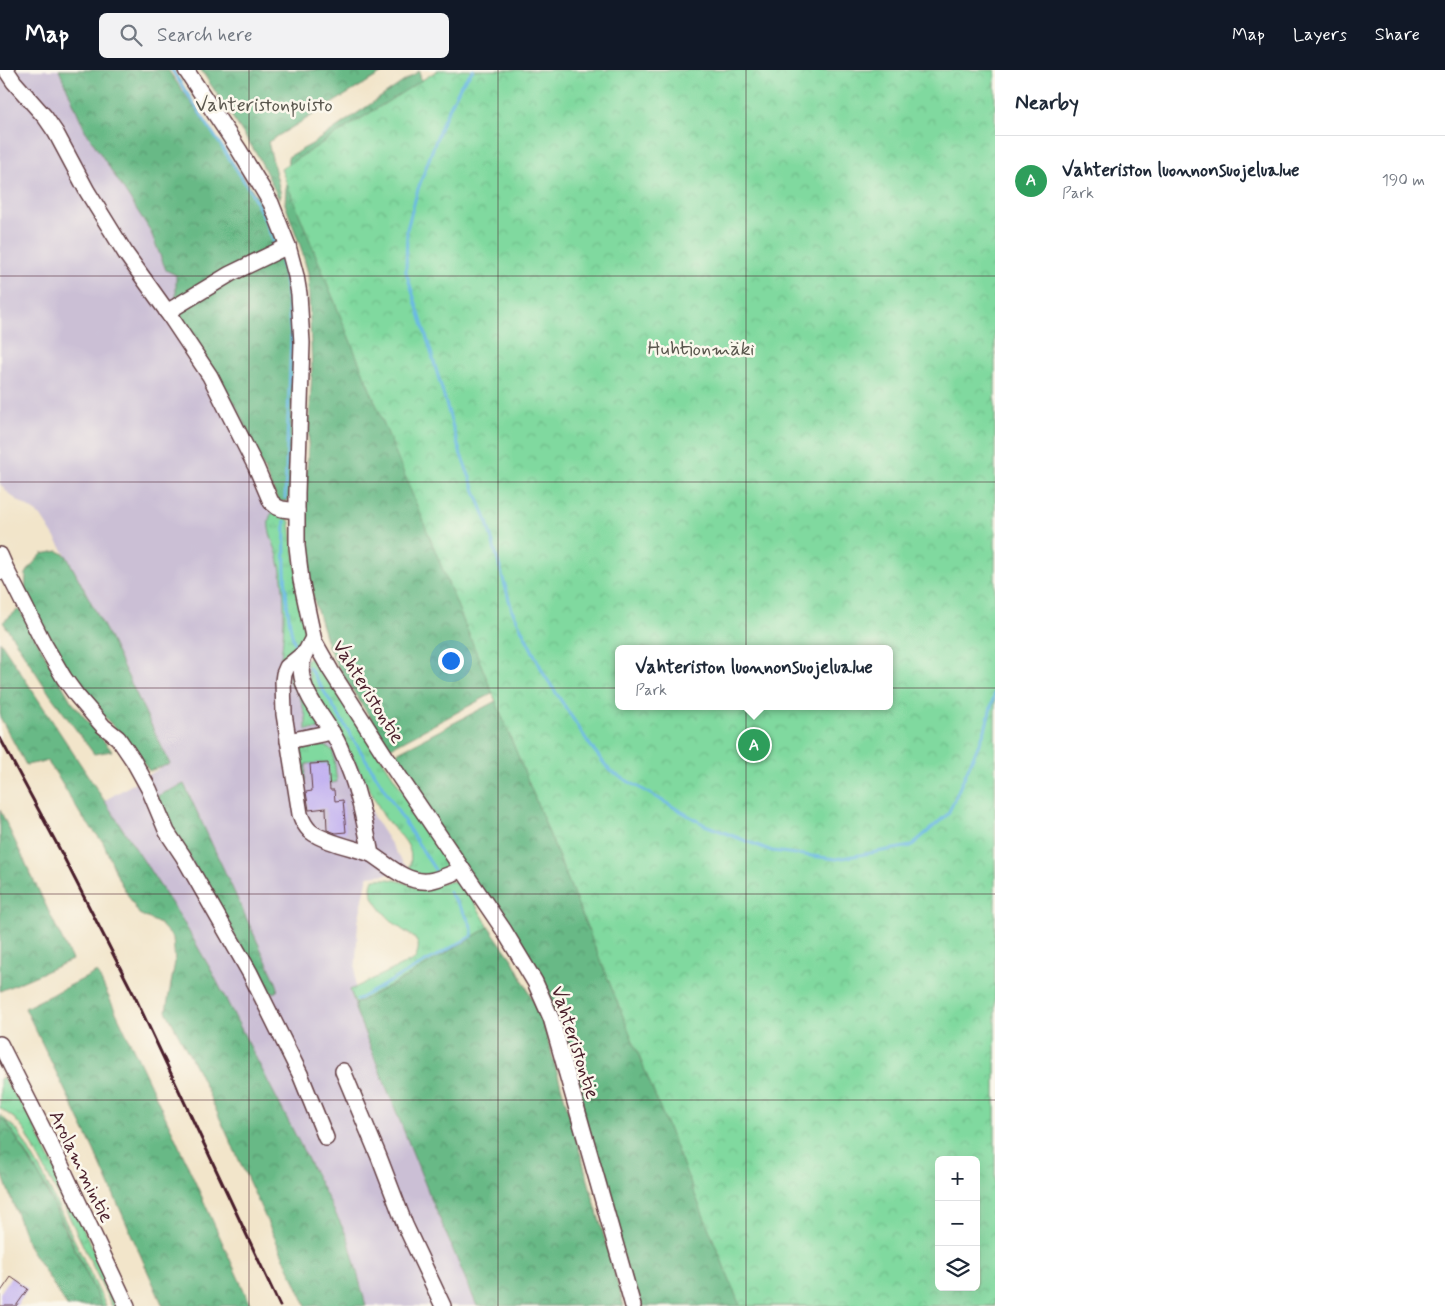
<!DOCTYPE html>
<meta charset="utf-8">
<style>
:root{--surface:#fff;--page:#f2f2f3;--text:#1f2937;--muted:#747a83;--line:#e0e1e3;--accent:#111827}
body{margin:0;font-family:Mynerve,sans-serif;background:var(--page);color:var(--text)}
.controls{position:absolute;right:15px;bottom:15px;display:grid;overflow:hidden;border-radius:8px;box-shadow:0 5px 20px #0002}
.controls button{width:45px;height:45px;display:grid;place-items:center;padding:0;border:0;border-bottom:1px solid var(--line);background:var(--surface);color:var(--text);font:25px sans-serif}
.you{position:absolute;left:450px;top:590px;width:18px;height:18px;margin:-12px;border:4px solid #fff;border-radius:50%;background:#1a73e8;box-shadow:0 0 0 8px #1a73e833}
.badge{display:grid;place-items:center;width:32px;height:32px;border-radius:50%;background:var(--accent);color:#fff;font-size:16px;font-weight:700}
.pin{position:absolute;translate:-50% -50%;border:2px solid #fff;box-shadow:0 1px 5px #0006}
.popup{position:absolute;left:615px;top:575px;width:278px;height:65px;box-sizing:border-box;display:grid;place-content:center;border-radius:8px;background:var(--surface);filter:drop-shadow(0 1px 4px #0005);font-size:16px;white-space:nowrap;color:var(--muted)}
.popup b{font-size:19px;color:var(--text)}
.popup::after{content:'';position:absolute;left:50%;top:100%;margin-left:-10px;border:10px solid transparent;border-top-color:var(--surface)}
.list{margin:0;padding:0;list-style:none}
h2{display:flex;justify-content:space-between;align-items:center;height:65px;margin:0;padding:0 20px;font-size:21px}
h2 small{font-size:16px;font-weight:400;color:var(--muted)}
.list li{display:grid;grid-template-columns:32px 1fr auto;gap:15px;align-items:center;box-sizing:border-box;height:90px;padding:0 20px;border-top:1px solid var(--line)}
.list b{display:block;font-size:19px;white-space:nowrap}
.list p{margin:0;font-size:16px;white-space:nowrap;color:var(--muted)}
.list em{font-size:16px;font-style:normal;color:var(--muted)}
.icon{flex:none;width:28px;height:28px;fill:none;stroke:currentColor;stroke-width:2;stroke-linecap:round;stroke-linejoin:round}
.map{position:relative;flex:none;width:995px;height:1236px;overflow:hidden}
header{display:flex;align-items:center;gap:30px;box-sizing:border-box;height:70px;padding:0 25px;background:var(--accent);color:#fff}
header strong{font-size:24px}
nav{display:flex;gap:28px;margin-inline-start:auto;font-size:18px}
.search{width:350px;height:45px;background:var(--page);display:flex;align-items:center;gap:12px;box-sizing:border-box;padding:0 18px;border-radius:8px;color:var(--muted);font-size:19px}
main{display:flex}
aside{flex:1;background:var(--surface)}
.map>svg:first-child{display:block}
</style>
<header>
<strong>Map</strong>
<div class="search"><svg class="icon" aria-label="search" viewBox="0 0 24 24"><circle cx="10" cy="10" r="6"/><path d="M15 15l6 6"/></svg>Search here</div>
<nav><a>Map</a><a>Layers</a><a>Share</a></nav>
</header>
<main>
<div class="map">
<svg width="995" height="1236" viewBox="0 0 995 1236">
<defs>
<pattern id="grass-tufts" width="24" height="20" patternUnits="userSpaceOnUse" patternTransform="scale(1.25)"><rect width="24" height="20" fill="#80d99f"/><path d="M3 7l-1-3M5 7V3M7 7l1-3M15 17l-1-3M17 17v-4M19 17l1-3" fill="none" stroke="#70ba89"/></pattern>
<pattern id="forest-crowns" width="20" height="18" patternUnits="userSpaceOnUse" patternTransform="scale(1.25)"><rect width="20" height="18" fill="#68b986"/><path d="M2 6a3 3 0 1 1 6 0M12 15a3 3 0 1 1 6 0" fill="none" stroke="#58966e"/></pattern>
<pattern id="park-crowns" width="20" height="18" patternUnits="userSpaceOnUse" patternTransform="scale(1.25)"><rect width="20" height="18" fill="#80d99f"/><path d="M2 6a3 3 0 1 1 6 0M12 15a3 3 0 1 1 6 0" fill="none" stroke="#70ba89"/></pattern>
</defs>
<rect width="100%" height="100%" fill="#fbf7ec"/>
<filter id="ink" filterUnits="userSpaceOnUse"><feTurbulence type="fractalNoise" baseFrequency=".02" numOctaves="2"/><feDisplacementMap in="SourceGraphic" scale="10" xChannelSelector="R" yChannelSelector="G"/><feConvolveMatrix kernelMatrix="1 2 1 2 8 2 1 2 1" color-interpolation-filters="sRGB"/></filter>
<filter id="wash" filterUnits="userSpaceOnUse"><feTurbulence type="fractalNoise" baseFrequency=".0096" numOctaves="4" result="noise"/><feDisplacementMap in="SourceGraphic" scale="20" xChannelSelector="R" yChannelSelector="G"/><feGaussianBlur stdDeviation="1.12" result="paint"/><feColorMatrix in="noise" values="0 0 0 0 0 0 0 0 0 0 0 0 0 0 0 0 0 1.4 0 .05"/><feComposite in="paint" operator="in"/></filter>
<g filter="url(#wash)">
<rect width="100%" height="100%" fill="#f2e5ca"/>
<path fill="#cbbfd5" d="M0,0H59L85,60L150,160L166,200L176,205V229L237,338L270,418L291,557L361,698L373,746L404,794L416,801L368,806L358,852L355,907V939L430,1126L477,1236H366L348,1168L102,732L169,693L105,559L66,485L41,446L10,425L0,414Z"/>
<g fill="url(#grass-tufts)" stroke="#657c65">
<path d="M275,442L287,447L290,452L304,557L305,566L302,576L284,591L281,588C285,554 286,520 278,487C275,474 263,455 272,443Z"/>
<path d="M311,586L316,587L440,779L446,793L444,801L432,807L408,801C419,773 395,764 383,745L342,667L310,615L306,590Z"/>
<path d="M293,598L319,655V659L306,660V647L300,627L297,622L290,614L289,609Z"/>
<path d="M322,676H326L333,681L337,712L329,713L327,693L306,694L305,713L302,716L296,685C301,676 312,676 322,676Z"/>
<path d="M375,809C391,808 406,811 419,820L445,812L457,811L465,817L489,857L403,909L355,934L350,920L415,889C417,884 419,879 418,874C414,865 406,863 400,858C389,849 364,826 373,810Z"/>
<path d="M3,1007L10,1019L28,1043L120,1236H112L67,1142L25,1061L15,1049L0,1038V1009Z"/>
<path d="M0,1045L17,1060L42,1103L106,1236H102C77,1184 55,1130 25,1081C17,1069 11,1056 0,1048Z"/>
</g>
<g fill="url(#forest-crowns)" stroke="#596c58" fill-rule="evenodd">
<path d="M59,0H168L256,125L276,169L285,196L291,235L294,262L290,421L289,427L287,431L280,432L277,429L237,338L218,306L178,249L176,229V205L166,200L150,160L85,60Z"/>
<path d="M201,0H387L268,72L281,125L279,129L258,86Z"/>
<path d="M419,1L422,13L501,619L390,678L338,598L328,576L313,527L306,481L305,439L312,299L308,203L301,178L285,134L288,87L312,74Z"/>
<path d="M58,481L66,485L105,559L170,694L149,701L133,678L86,627L58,586L25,522L26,504L30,497L42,484Z"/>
<path d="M19,539L71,631L112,681L94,684L51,626L3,552Z"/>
<path d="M0,571L181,848L211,900L348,1168L366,1236H306L199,1003L166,941L175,892L173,868L160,854L139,844L119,810L103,772L82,747L55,702L47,691L26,695L0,647Z"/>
<path d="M515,621L945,796L995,1236H637L552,938L391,686ZM939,1090H976V1217H939Z"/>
<path d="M184,714L276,912L278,918L277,921L273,923L266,921L169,751L157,726Z"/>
<path d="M0,740L72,890L0,921Z"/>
<path d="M489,857L513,891L541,946L624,1236H477L430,1126L355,939V934L403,909Z"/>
<path d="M97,902L173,1063L251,1236H163L93,1078L25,938Z"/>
<path d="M0,1048L7,1053L39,1105L102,1236H67L28,1175L0,1098Z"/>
</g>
<path fill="url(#park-crowns)" stroke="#657c65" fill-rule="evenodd" d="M438,0H995V1236H740L281,99ZM619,579H889V636H619ZM939,1090H976V1217H939Z"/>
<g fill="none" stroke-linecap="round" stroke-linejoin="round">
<g stroke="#6ab9e4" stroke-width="3">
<path d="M172,0L251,122L263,146L274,173"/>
<path d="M473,0L461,15L443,51L418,119L407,159L406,202L429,275L461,385L486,449L512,540L545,606L590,675L610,701L705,755L772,781L836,789L911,776L948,744L985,660L995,622"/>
<path d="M280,187L286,213L291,268L285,428"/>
<path d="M285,451C284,487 284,524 291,560C292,567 293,571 297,578"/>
<path d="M309,597C351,665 392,733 435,800"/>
<path d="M357,930L472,866C475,854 456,832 449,822"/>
</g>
</g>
<g id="blocks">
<g fill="#c3b2f0">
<path d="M328,693L330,720H334L335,731L343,730L346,762L336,763L327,760L326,738L309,740L306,722L312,721L310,694Z"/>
<path d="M11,1207L28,1219L16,1236H0V1223Z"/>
</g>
</g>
</g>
<g filter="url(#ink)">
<use href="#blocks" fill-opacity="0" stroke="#633d43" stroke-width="1"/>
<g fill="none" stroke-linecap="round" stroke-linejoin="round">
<defs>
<g id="minor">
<path d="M6,0L14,12L45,47L56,63L87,121L126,184L166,240L210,306L256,397L271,432L277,437L282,439L297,441"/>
<path d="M186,0L239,80L271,133L288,176L296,206L299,224L302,273L297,423V476L301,510L314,571L331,601L386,687L503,859L535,912L551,948L633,1236"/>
<path d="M167,242L230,204L288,176"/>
<path d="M0,485L7,501"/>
<path d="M0,502L7,501L43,572L64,608L77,626L103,656L118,668L133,690L149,719L167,762L183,786L250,903L300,1004L326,1068"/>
<path d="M313,568C306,581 299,592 302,607C306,627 321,644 331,661C336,668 340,677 343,685C358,716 364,750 371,784C388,795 406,813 428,811C439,810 451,803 462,800"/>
<path d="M304,583L287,597L284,604L283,611L284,644L300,744C302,750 305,756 310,761C323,772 355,778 371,784"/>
<path d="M288,671L332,662"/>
<path d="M0,974L60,1093L127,1236"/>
<path d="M343,1001L379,1087L405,1155L443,1236"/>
</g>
</defs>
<use href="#minor" stroke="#633d43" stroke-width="18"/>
<use href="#minor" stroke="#fff" stroke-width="15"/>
<path stroke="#4a1f2b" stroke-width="3" d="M0,668L59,778L136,929L280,1236"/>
</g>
</g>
<path fill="none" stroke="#4a1f2b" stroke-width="1" stroke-opacity="0.55" d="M249,0V1236M498,0V1236M746,0V1236M0,206H995M0,412H995M0,618H995M0,824H995M0,1030H995"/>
<g text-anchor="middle" stroke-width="5" stroke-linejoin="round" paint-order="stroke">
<g font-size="20" fill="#5a574e" stroke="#fbf7ec">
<text x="264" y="41">Vahteristonpuisto</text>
<text x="701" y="285">Huhtionmäki</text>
</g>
<g font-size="20" fill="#4a1f2b" stroke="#fbf7ec">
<text transform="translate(369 621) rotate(58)" y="7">Vahteristontie</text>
<text transform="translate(576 972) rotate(72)" y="7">Vahteristontie</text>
<text transform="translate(82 1096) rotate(64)" y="7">Arolammintie</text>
</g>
</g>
</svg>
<div class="controls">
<button>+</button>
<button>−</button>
<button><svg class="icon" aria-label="layers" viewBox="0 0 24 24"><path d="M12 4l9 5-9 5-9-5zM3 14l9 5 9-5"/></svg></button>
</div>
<div class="you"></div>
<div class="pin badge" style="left:754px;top:675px;background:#2e9e5b">A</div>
<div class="popup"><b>Vahteriston luonnonsuojelualue</b>Park</div>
</div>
<aside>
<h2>Nearby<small></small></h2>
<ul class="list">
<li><span class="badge" style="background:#2e9e5b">A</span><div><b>Vahteriston luonnonsuojelualue</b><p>Park</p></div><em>190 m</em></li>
</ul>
</aside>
</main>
